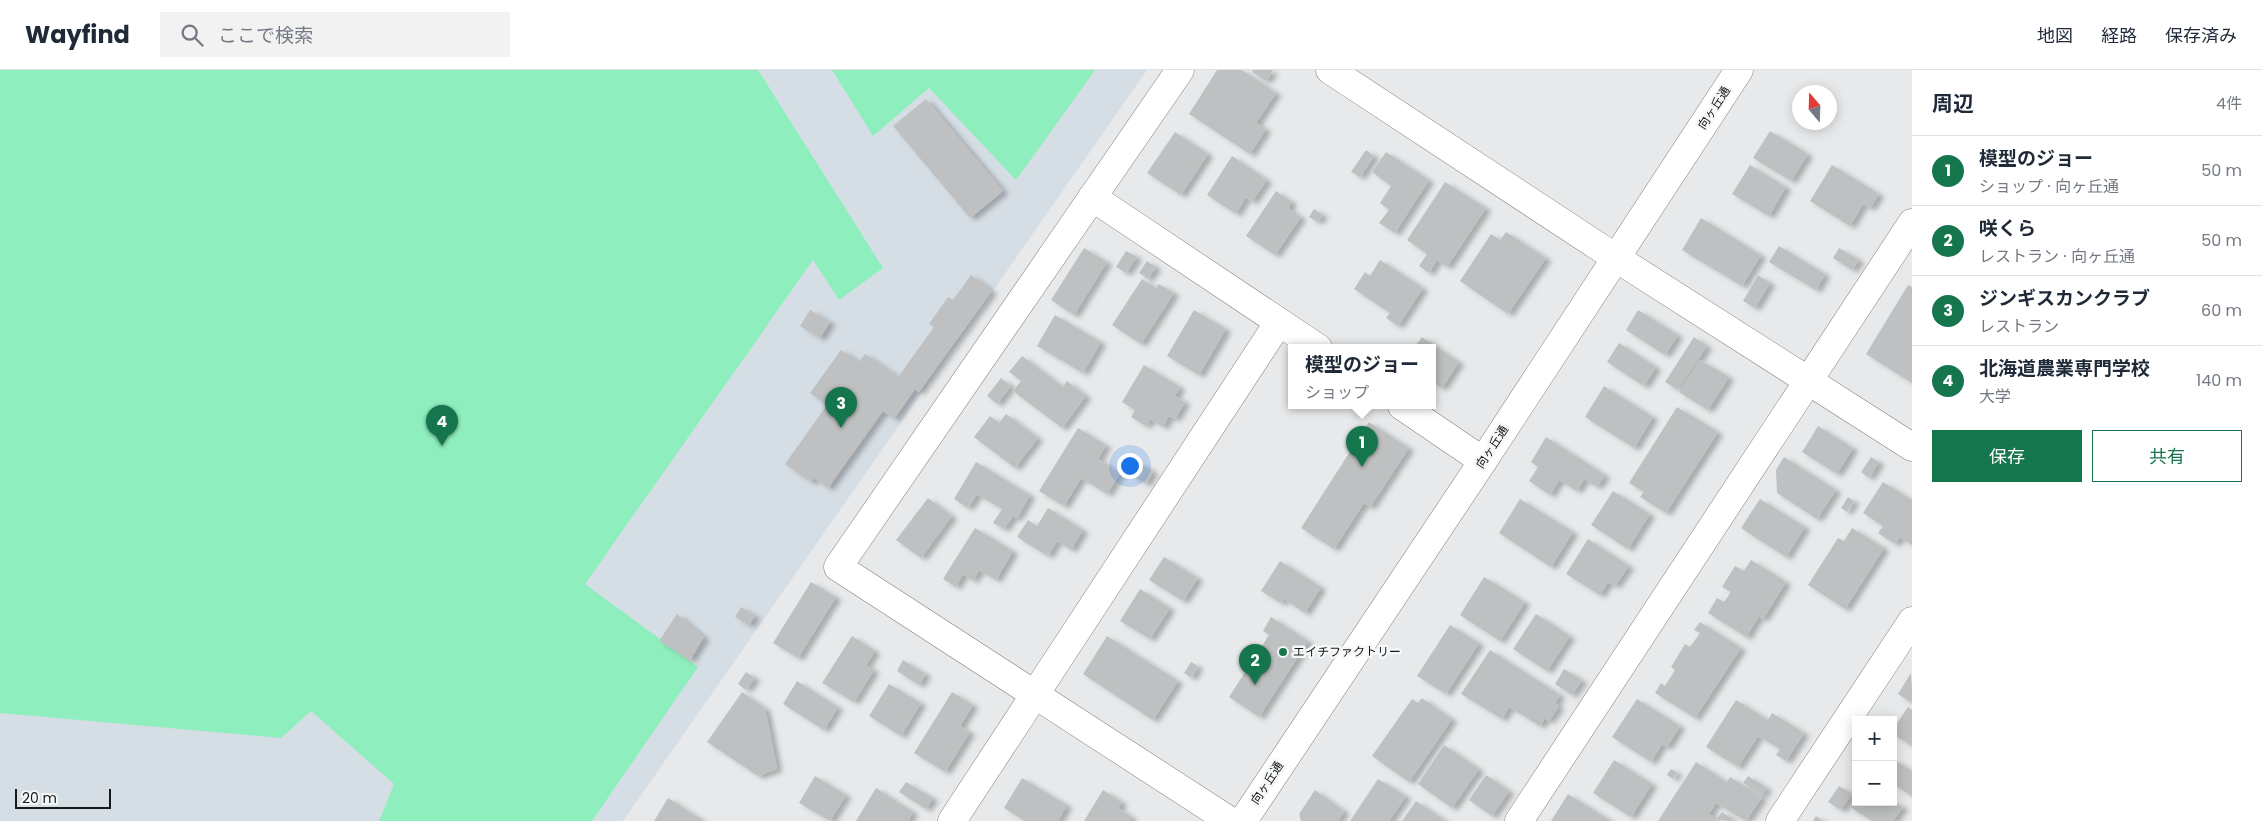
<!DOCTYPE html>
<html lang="ja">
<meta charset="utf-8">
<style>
:root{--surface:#fff;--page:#f2f2f3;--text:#1f2937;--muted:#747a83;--line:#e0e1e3;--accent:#15764d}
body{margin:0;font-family:Poppins,"Noto Sans JP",sans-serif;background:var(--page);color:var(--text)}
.controls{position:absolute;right:15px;bottom:15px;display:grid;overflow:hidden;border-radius:0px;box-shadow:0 2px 12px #0003}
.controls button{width:45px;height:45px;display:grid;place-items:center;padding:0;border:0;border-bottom:1px solid var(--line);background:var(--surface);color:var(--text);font:25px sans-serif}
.compass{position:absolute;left:1792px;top:15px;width:45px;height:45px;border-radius:50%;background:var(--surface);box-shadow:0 2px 12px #0003;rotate:341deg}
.scale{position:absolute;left:15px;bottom:12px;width:96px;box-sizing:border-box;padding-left:5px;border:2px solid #18191a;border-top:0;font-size:14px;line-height:18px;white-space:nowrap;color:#18191a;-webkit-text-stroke:4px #f5f7f8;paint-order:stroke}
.you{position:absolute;left:1129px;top:395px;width:18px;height:18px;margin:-12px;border:4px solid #fff;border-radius:50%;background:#1a73e8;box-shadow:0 0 0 8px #1a73e833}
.badge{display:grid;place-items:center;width:32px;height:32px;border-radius:50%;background:var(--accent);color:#fff;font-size:16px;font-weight:700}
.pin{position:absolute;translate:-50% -41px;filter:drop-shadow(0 1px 2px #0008)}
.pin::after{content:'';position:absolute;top:26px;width:18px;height:15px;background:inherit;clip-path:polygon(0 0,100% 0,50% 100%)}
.popup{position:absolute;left:1288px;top:274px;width:148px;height:65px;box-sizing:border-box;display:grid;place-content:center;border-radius:0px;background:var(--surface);filter:drop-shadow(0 1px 4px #0005);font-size:16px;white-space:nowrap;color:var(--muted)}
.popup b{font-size:19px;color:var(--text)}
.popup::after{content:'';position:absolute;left:50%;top:100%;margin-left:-10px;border:10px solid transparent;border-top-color:var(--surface)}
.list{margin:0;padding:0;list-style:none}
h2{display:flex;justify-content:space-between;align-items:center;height:65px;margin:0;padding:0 20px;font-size:21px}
h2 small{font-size:16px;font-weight:400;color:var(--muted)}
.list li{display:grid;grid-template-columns:32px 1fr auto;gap:15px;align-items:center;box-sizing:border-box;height:70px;padding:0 20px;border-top:1px solid var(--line)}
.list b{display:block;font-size:19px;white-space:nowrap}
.list p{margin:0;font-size:16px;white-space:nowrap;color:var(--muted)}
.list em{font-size:16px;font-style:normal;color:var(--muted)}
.actions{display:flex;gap:10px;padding:15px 20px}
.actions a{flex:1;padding:11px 0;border:1px solid var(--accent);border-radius:0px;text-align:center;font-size:18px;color:var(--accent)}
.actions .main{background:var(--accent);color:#fff}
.icon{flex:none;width:28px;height:28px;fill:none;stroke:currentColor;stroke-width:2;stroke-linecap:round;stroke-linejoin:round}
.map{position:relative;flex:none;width:1912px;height:751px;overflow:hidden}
header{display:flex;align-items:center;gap:30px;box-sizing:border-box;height:70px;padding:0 25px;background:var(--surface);border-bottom:1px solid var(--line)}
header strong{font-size:24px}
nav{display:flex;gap:28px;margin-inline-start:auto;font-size:18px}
.search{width:350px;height:45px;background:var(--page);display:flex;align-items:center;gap:12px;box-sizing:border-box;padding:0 18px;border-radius:0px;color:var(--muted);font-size:19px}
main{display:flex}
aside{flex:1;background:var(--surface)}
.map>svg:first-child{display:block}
</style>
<header>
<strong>Wayfind</strong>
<div class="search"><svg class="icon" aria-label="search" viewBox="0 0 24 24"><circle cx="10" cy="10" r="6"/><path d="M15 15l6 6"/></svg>ここで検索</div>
<nav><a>地図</a><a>経路</a><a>保存済み</a></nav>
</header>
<main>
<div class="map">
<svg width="1912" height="751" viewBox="0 0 1912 751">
<defs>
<filter id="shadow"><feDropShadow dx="5.5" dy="3" stdDeviation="2.5" flood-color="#0004"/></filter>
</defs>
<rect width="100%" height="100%" fill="#e7e9eb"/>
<path fill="#d6dee5" d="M0,0H1147L623,751H0Z"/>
<g fill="#8feebd">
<path d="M0,0H758L883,198L839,230L813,190L585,514L698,597L592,751H379L394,714L311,641L281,668L0,643Z"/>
<path d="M832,0H1095L1016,110L929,18L873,66Z"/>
</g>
<g fill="#bec0c1" filter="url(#shadow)">
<path d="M1217,0H1242L1276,23L1256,53L1266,59L1250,84L1189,44Z"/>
<path d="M1253,0H1273L1266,11L1252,2Z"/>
<path d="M926,29L1003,121L970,148L893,56Z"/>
<path d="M1770,61L1808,84L1791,111L1753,88Z"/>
<path d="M1175,62L1208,84L1181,125L1147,103Z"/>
<path d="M1366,80L1374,86L1360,107L1351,102Z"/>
<path d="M1386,82L1429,110L1395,163L1379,153L1389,140L1380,133L1391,116L1372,102Z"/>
<path d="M1232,86L1267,110L1252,132L1246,127L1236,144L1207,125Z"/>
<path d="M1750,95L1786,117L1769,146L1732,124Z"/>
<path d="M1832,95L1879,124L1870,138L1863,134L1850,156L1810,131Z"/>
<path d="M1445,112L1486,138L1447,197L1437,190L1429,203L1419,196L1427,184L1407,170Z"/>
<path d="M1276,121L1292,132L1288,138L1301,147L1275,185L1246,166Z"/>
<path d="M1314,139L1323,145L1317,152L1309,147Z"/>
<path d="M1701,148L1761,185L1742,216L1682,180Z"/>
<path d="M1506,162L1546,188L1508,244L1460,211L1491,164L1500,170Z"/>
<path d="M1779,176L1825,204L1816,220L1769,192Z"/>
<path d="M1084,178L1107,192L1074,245L1051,230Z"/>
<path d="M1839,178L1859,190L1852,200L1833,188Z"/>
<path d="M1126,181L1137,187L1126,203L1116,197Z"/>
<path d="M1380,190L1423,218L1398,256L1386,248L1390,243L1354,219L1365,202L1370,206Z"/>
<path d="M1147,191L1156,197L1148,209L1139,203Z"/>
<path d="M971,205L992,221L919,322L915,319L894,349L883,341L828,418L814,408L811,412L785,394L827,335L810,323L841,280L859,292L865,284L898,307L934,257L929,254L948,227L953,230Z"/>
<path d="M1758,205L1770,213L1755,238L1743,231Z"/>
<path d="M1142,209L1156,218L1159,214L1174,223L1141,274L1112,255Z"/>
<path d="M1908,215L1912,217V313L1866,284Z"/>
<path d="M810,240L830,252L820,268L800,256Z"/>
<path d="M1194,240L1226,259L1199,305L1167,286Z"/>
<path d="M1638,240L1678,265L1665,285L1626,260Z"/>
<path d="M1055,245L1101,272L1083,303L1037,276Z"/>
<path d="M1422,267L1459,292L1442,318L1432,312V278H1414Z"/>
<path d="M1694,267L1707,276L1678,320L1665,312Z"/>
<path d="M1619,273L1656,297L1644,316L1607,292Z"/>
<path d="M1022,286L1063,317L1067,311L1086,326L1062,358L1013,321L1021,311L1009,302Z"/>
<path d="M1700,290L1729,307L1708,340L1679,322Z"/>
<path d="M1144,295L1180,317L1175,326L1185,332L1175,349L1169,346L1163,357L1150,349L1146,356L1131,347L1135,340L1122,332Z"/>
<path d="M1001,308L1011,316L997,334L987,326Z"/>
<path d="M1604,316L1653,347L1634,378L1585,347Z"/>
<path d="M1677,337L1718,362L1666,443L1640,427L1644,422L1629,413Z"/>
<path d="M1006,344L1038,368L1015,398L974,367L990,346L999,353Z"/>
<path d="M1369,352L1409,378L1370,437L1364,433L1334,479L1301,458Z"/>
<path d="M1818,356L1853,378L1837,404L1802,382Z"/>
<path d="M1078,358L1106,375L1098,389L1120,403L1107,424L1081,408L1064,436L1039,421Z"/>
<path d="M1546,367L1605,405L1597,417L1584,409L1577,421L1559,410L1550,425L1529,411L1538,397L1531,392Z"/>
<path d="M1784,387L1836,420L1817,449L1777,423L1776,400Z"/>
<path d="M1871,387L1879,392L1869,408L1861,402Z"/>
<path d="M976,392L1030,425L1017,448L1013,446L1004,459L993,453L1002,439L977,424L968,438L954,429Z"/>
<path d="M1138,392L1153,401L1146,414L1130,404Z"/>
<path d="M1883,412L1912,430V475L1900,467L1895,474L1878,463L1883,456L1863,443Z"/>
<path d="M1613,421L1650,444L1628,479L1591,455Z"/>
<path d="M1848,427L1854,431L1847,442L1841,438Z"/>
<path d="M928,428L952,446L921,488L896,470Z"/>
<path d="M1520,429L1573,462L1551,497L1499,463Z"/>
<path d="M1760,429L1805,457L1786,487L1741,458Z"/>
<path d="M1048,438L1083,460L1071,480L1057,471L1048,486L1017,467L1028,450L1037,456Z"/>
<path d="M975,458L1013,481L996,510L979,500L973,511L963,504L956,517L943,509Z"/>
<path d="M1852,458L1884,478L1845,539L1808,515L1838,468L1844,471Z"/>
<path d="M1588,469L1629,496L1615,516L1608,512L1600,525L1566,504Z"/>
<path d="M1164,487L1198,508L1183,531L1149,510Z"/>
<path d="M1751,490L1786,512L1763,549L1759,546L1746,567L1708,543L1717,528L1724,532L1731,522L1722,517L1735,496L1744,501Z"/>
<path d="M1280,491L1321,517L1305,543L1284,529L1281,533L1261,521Z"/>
<path d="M1484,507L1525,532L1500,571L1460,545Z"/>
<path d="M811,512L836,527L798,588L773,573Z"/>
<path d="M1140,519L1170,538L1150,569L1120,551Z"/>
<path d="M741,537L755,546L749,555L735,547Z"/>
<path d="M677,544L704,567L690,590L659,571Z"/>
<path d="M1536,544L1570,566L1547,601L1513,579Z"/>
<path d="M1271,547L1308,571L1259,647L1229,627L1269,565L1263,561Z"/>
<path d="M1700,552L1741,578L1695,648L1655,623L1661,613L1665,616L1675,600L1671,597L1685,574L1690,577L1700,563L1694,560Z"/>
<path d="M1450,555L1479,573L1446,624L1417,606Z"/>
<path d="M852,566L875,581L866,595L874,600L854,632L822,613Z"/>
<path d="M1107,566L1178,611L1153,650L1083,604Z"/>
<path d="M1490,580L1560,625L1555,633L1559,636L1549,651L1545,648L1540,656L1509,637L1502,649L1461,624Z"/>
<path d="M903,590L926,604L919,615L897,601Z"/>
<path d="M1191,592L1198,596L1191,608L1184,603Z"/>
<path d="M1564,599L1582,610L1572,625L1555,614Z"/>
<path d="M746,602L755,608L746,620L738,614Z"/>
<path d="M1911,603L1912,628L1910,632L1898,624Z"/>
<path d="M797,611L838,637L824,660L783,634Z"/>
<path d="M889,614L921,633L901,666L869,646Z"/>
<path d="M742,622L765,638L777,699L758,706L707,672Z"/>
<path d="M952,622L973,635L960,656L970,662L945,702L914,683Z"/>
<path d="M1422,628L1452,649L1409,712L1372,686L1412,629L1418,633Z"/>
<path d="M1637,629L1680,656L1667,677L1662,674L1651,692L1612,667Z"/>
<path d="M1736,630L1768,650L1772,643L1804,663L1786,691L1776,685L1780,679L1758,666L1738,697L1706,677Z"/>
<path d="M1908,637L1912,640V676L1893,664V659Z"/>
<path d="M1444,675L1479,699L1452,738L1418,714Z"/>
<path d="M1893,689L1912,701V726L1893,714Z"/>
<path d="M1614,690L1652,714L1631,747L1593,723Z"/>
<path d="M1696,692L1727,712L1730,707L1762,727L1746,751L1716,733L1709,744L1716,748L1714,751H1658Z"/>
<path d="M1671,699L1677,702L1673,709L1667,705Z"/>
<path d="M1486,705L1509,721L1492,746L1469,730Z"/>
<path d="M815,706L846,725L830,751L799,733Z"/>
<path d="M1748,706L1767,718L1762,725L1743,713Z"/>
<path d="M1022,708L1067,735L1058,751H1025L1004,738Z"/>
<path d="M1378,709L1406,726L1389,751H1350Z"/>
<path d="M906,712L933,728L926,739L899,722Z"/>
<path d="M1839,716L1852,724L1841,740L1828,732Z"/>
<path d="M876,718L913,742L908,751H856Z"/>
<path d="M1103,720L1122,732L1118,738L1132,747L1129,751H1084Z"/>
<path d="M1315,720L1344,741L1338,751H1301L1299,744Z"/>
<path d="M1568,724L1611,751H1551Z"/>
<path d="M668,728L704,751H654Z"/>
<path d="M1856,729V732H1893V731L1903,737L1893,751H1872L1850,737Z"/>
<path d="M1416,731L1446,751H1402Z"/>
<path d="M1722,742L1735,751L1716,750Z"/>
<path d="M1816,746L1823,751H1813Z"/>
</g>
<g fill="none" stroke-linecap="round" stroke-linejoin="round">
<defs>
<g id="minor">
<path d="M1180,0L838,497L1230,751"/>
<path d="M1330,0L1616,188L1912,377"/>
<path d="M1092,127L1318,278"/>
<path d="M1402,336L1483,391"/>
<path d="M952,751L1279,252"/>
<path d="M1519,751L1912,153"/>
<path d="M1780,751L1912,551"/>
</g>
<path id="tertiary" d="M1243,751L1483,391L1739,0"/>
</defs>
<use href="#minor" stroke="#818384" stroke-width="29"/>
<use href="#tertiary" stroke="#818384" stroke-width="29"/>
<use href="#minor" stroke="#fff" stroke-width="28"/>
<use href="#tertiary" stroke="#fff" stroke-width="28"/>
</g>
<circle fill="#15764d" stroke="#f5f7f8" stroke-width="2" cx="1283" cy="582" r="5"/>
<g text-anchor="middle" stroke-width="5" stroke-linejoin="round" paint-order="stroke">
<g font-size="12" fill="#18191a" stroke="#f5f7f8">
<text transform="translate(1714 38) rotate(-57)" y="4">向ヶ丘通</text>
<text transform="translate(1492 377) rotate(-57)" y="4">向ヶ丘通</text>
<text transform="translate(1267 713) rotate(-57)" y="4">向ヶ丘通</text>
</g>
<g font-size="12" fill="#18191a" stroke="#f5f7f8" text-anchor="start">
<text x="1293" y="586">エイチファクトリー</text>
</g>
</g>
</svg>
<div class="controls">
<button>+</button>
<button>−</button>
</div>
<svg class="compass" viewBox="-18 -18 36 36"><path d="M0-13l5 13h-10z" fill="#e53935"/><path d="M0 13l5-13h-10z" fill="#747a83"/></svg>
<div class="scale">20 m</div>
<div class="you"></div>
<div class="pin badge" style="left:1362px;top:397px">1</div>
<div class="popup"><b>模型のジョー</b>ショップ</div>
<div class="pin badge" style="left:1255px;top:615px">2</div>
<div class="pin badge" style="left:841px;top:358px">3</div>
<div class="pin badge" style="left:442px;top:376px">4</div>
</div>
<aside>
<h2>周辺<small>4件</small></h2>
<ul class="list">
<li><span class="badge">1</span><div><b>模型のジョー</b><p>ショップ · 向ヶ丘通</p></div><em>50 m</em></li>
<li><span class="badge">2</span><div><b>咲くら</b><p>レストラン · 向ヶ丘通</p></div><em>50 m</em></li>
<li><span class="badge">3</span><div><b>ジンギスカンクラブ</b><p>レストラン</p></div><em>60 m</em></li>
<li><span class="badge">4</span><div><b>北海道農業専門学校</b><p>大学</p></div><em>140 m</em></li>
</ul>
<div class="actions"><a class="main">保存</a><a>共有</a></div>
</aside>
</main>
